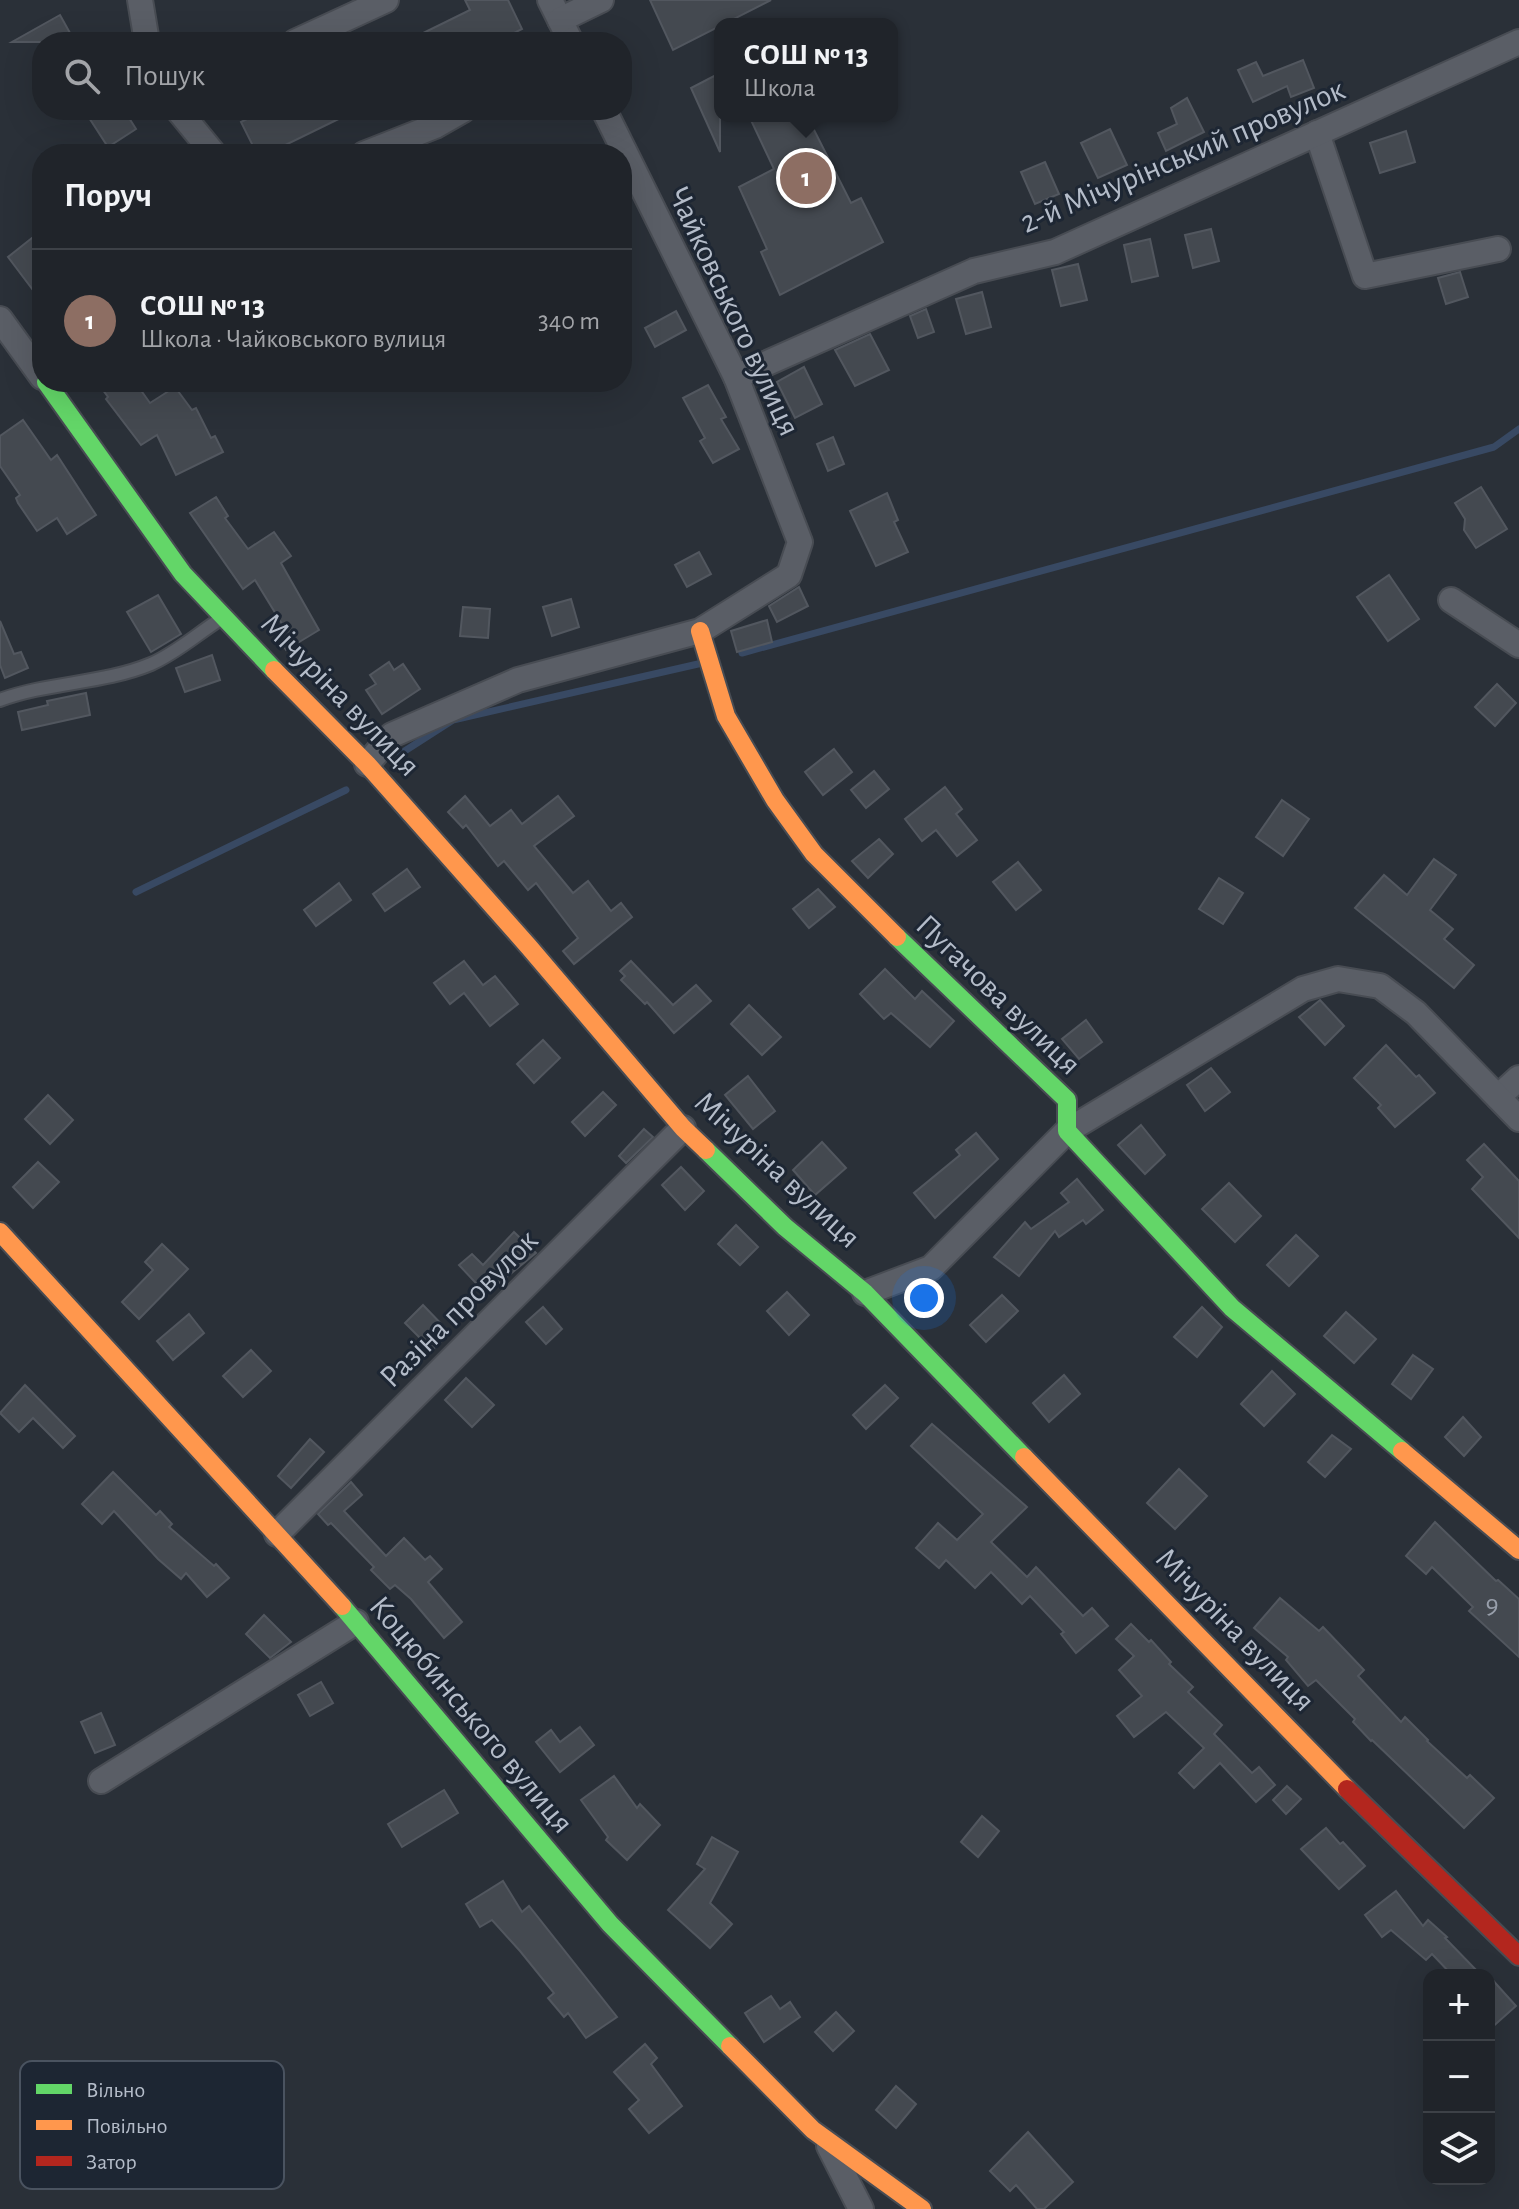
<!DOCTYPE html>
<html lang="uk">
<meta charset="utf-8">
<style>
:root{--surface:#20242a;--page:#2d3036;--text:#f1f3f6;--muted:#a2a4a8;--line:#3d4147;--accent:#1a73e8}
body{margin:0;font-family:"Alegreya Sans",sans-serif;background:var(--page);color:var(--text)}
.controls{position:absolute;right:24px;bottom:24px;display:grid;overflow:hidden;border-radius:16px;box-shadow:0 8px 32px #0002}
.controls button{width:72px;height:72px;display:grid;place-items:center;padding:0;border:0;border-bottom:2px solid var(--line);background:var(--surface);color:var(--text);font:40px sans-serif}
.you{position:absolute;left:924px;top:1298px;width:28px;height:28px;margin:-20px;border:6px solid #fff;border-radius:50%;background:#1a73e8;box-shadow:0 0 0 12px #1a73e833}
.badge{display:grid;place-items:center;width:52px;height:52px;border-radius:50%;background:var(--accent);color:#fff;font-size:26px;font-weight:700}
.pin{position:absolute;translate:-50% -50%;border:4px solid #fff;box-shadow:0 2px 8px #0006}
.popup{position:absolute;left:714px;top:18px;width:184px;height:104px;box-sizing:border-box;display:grid;place-content:center;border-radius:16px;background:var(--surface);filter:drop-shadow(0 2px 6px #0005);font-size:26px;white-space:nowrap;color:var(--muted)}
.popup b{font-size:30px;color:var(--text)}
.popup::after{content:'';position:absolute;left:50%;top:100%;margin-left:-16px;border:16px solid transparent;border-top-color:var(--surface)}
.list{margin:0;padding:0;list-style:none}
h2{display:flex;justify-content:space-between;align-items:center;height:104px;margin:0;padding:0 32px;font-size:34px}
h2 small{font-size:26px;font-weight:400;color:var(--muted)}
.list li{display:grid;grid-template-columns:52px 1fr auto;gap:24px;align-items:center;box-sizing:border-box;height:144px;padding:0 32px;border-top:2px solid var(--line)}
.list b{display:block;font-size:30px;white-space:nowrap}
.list p{margin:0;font-size:26px;white-space:nowrap;color:var(--muted)}
.list em{font-size:26px;font-style:normal;color:var(--muted)}
.icon{flex:none;width:44px;height:44px;fill:none;stroke:currentColor;stroke-width:2;stroke-linecap:round;stroke-linejoin:round}
.map{position:relative;flex:none;width:1519px;height:2209px;overflow:hidden}
.search{position:absolute;background:var(--surface);box-shadow:0 8px 32px #0002;left:32px;top:32px;width:600px;height:88px;display:flex;align-items:center;gap:20px;box-sizing:border-box;padding:0 28px;border-radius:32px;color:var(--muted);font-size:30px}
.panel{position:absolute;background:var(--surface);box-shadow:0 8px 32px #0002;left:32px;top:144px;width:600px;height:248px;border-radius:32px}
.map>svg:first-child{display:block}
</style>
<div class="map">
<svg width="1519" height="2209" viewBox="0 0 1519 2209">
<rect width="100%" height="100%" fill="#2a3038"/>
<g fill="none" stroke-linecap="round" stroke-linejoin="round">
<g stroke="#384963" stroke-width="7">
<path d="M742,653L1494,447L1519,429"/>
<path d="M400,754L453,720L698,664"/>
<path d="M136,892L346,790"/>
</g>
</g>
<g fill="#444950" stroke="#52575f" stroke-width="2">
<path d="M465,0H508L522,29L496,42H405L470,10Z"/>
<path d="M650,0H771L673,50Z"/>
<path d="M60,15L75,42H12Z"/>
<path d="M1303,60L1314,88L1291,97L1287,86L1253,102L1238,70L1256,62L1263,76Z"/>
<path d="M720,73V152L691,88Z"/>
<path d="M1187,98L1204,132L1166,151L1158,133L1177,124L1171,108Z"/>
<path d="M84,110H124L136,129L108,147Z"/>
<path d="M265,110H357L267,154H257L241,122Z"/>
<path d="M749,116H807L851,203L861,198L883,242L780,295L761,252L767,249L739,187L774,169Z"/>
<path d="M1110,129L1127,165L1098,178L1081,143Z"/>
<path d="M1406,131L1415,162L1380,173L1370,143Z"/>
<path d="M1045,162L1059,194L1035,204L1021,172Z"/>
<path d="M1211,229L1219,261L1193,268L1185,235Z"/>
<path d="M42,230V302L8,257Z"/>
<path d="M1150,239L1158,276L1132,282L1124,245Z"/>
<path d="M1078,264L1087,300L1061,306L1052,270Z"/>
<path d="M1460,272L1468,297L1446,304L1438,278Z"/>
<path d="M982,292L991,327L966,334L956,299Z"/>
<path d="M926,309L934,332L918,338L910,316Z"/>
<path d="M676,311L686,330L655,347L645,328Z"/>
<path d="M870,334L889,370L855,386L835,350Z"/>
<path d="M804,367L822,404L795,418L777,382Z"/>
<path d="M97,382H135L150,403L175,387L192,410L196,408L211,438L215,436L223,452L176,475L157,435L141,445L106,399L108,397Z"/>
<path d="M708,385L726,417L721,419L739,449L713,463L700,441L705,438L683,398Z"/>
<path d="M23,420L51,460L57,455L96,515L67,534L57,518L37,531L18,503L16,498L20,495L0,466V436Z"/>
<path d="M833,437L844,464L828,471L817,444Z"/>
<path d="M1481,487L1507,529L1476,548L1464,530L1465,519L1455,503Z"/>
<path d="M887,493L898,520L894,522L908,552L876,566L850,511Z"/>
<path d="M216,497L228,516L225,518L248,549L274,532L291,556L281,563L319,630L286,650L273,629L282,624L255,580L243,589L190,513Z"/>
<path d="M699,552L711,574L687,587L675,565Z"/>
<path d="M1389,575L1419,619L1388,641L1357,597Z"/>
<path d="M799,587L808,606L777,622L769,606Z"/>
<path d="M158,595L181,634L151,652L127,612Z"/>
<path d="M571,599L579,627L552,636L543,607Z"/>
<path d="M463,607L490,609L488,638L460,636Z"/>
<path d="M767,620L772,642L737,652L731,631Z"/>
<path d="M0,621L14,654L21,652L28,668L5,678L0,665Z"/>
<path d="M212,655L220,680L185,692L176,668Z"/>
<path d="M389,662L394,670L403,664L420,689L382,714L366,690L376,684L370,675Z"/>
<path d="M1497,684L1516,703L1495,726L1475,707Z"/>
<path d="M86,693L90,715L22,730L18,712L48,705L47,701Z"/>
<path d="M834,749L852,772L823,795L805,772Z"/>
<path d="M874,771L889,789L866,808L851,790Z"/>
<path d="M945,787L962,809L956,814L977,840L957,856L936,830L922,841L905,819Z"/>
<path d="M465,796L490,826L511,810L522,824L558,796L574,816L534,846L573,893L588,881L611,911L621,903L632,917L574,964L563,951L578,938L536,883L528,890L504,861L498,866L466,825L463,828L448,812Z"/>
<path d="M1282,800L1309,819L1283,856L1256,837Z"/>
<path d="M879,839L893,854L868,878L852,861Z"/>
<path d="M1434,859L1456,875L1430,910L1453,929L1444,939L1474,965L1454,988L1355,908L1384,875L1407,895Z"/>
<path d="M1018,862L1041,890L1016,910L993,882Z"/>
<path d="M407,869L420,887L385,911L373,894Z"/>
<path d="M1219,878L1243,893L1223,924L1199,909Z"/>
<path d="M339,883L351,900L316,926L304,910Z"/>
<path d="M818,889L835,907L809,928L793,909Z"/>
<path d="M464,961L483,985L495,976L518,1004L490,1026L464,993L450,1004L434,983Z"/>
<path d="M631,961L673,1005L696,985L711,1001L674,1033L647,1002L645,1004L621,980L625,976L620,971Z"/>
<path d="M885,969L915,999L922,991L954,1021L930,1047L891,1013L884,1019L860,994Z"/>
<path d="M1320,1000L1344,1026L1325,1045L1299,1017Z"/>
<path d="M749,1005L781,1037L762,1055L731,1024Z"/>
<path d="M1086,1020L1102,1042L1079,1059L1062,1039Z"/>
<path d="M543,1040L560,1058L534,1083L517,1064Z"/>
<path d="M1386,1045L1416,1077L1419,1075L1435,1093L1395,1127L1378,1108L1381,1105L1354,1078Z"/>
<path d="M1211,1068L1230,1092L1205,1111L1187,1085Z"/>
<path d="M748,1076L775,1111L753,1129L725,1095Z"/>
<path d="M603,1092L616,1105L585,1136L572,1122Z"/>
<path d="M48,1095L73,1120L50,1144L25,1119Z"/>
<path d="M1141,1125L1165,1155L1145,1174L1118,1145Z"/>
<path d="M644,1129L653,1137L626,1163L619,1156Z"/>
<path d="M976,1133L998,1159L935,1218L914,1193L960,1155L956,1150Z"/>
<path d="M822,1142L846,1168L815,1195L793,1170Z"/>
<path d="M1484,1144L1519,1181V1238L1472,1189L1483,1177L1467,1160Z"/>
<path d="M38,1162L59,1182L33,1208L13,1187Z"/>
<path d="M681,1167L704,1191L685,1210L662,1185Z"/>
<path d="M1077,1179L1103,1210L1086,1224L1083,1220L1059,1237L1055,1231L1019,1276L994,1257L1025,1222L1031,1229L1069,1202L1061,1193Z"/>
<path d="M1229,1183L1261,1216L1235,1242L1202,1209Z"/>
<path d="M736,1225L758,1247L740,1265L718,1244Z"/>
<path d="M514,1232L536,1253L486,1294L459,1265L472,1254L483,1265Z"/>
<path d="M1296,1235L1318,1256L1289,1286L1267,1265Z"/>
<path d="M162,1244L188,1269L139,1319L122,1302L153,1270L145,1262Z"/>
<path d="M787,1292L809,1315L789,1335L767,1311Z"/>
<path d="M1002,1295L1018,1311L986,1342L970,1325Z"/>
<path d="M423,1305L450,1333L432,1350L405,1323Z"/>
<path d="M543,1307L562,1329L546,1344L526,1322Z"/>
<path d="M1202,1307L1222,1327L1197,1357L1174,1337Z"/>
<path d="M1346,1312L1376,1339L1354,1363L1324,1336Z"/>
<path d="M189,1314L204,1333L173,1360L157,1341Z"/>
<path d="M251,1350L271,1371L243,1397L223,1376Z"/>
<path d="M1413,1355L1433,1369L1411,1399L1392,1384Z"/>
<path d="M1272,1371L1295,1394L1264,1426L1241,1404Z"/>
<path d="M1064,1375L1080,1394L1049,1422L1033,1403Z"/>
<path d="M466,1378L494,1405L472,1427L445,1400Z"/>
<path d="M25,1385L75,1436L63,1448L33,1418L19,1432L0,1413Z"/>
<path d="M885,1385L898,1398L866,1429L853,1415Z"/>
<path d="M1463,1417L1481,1437L1464,1456L1445,1437Z"/>
<path d="M932,1424L1027,1507L991,1542L1027,1577L1036,1567L1083,1616L1092,1608L1108,1626L1076,1653L1061,1634L1064,1632L1030,1596L1022,1604L991,1572L975,1588L946,1560L939,1568L916,1548L938,1523L957,1540L983,1514L911,1446Z"/>
<path d="M1332,1435L1351,1449L1325,1477L1308,1462Z"/>
<path d="M310,1439L324,1452L291,1488L278,1476Z"/>
<path d="M1179,1469L1207,1496L1175,1529L1147,1503Z"/>
<path d="M113,1472L156,1515L160,1511L172,1524L169,1527L214,1566L216,1564L229,1578L207,1597L186,1573L181,1579L158,1559L114,1511L102,1524L82,1504Z"/>
<path d="M351,1482L362,1495L344,1511L386,1556L404,1538L425,1560L430,1556L442,1569L428,1582L462,1622L444,1638L411,1599L395,1585L390,1589L371,1570L374,1567L331,1523L328,1525L318,1514Z"/>
<path d="M1435,1522L1496,1581L1498,1580L1519,1599V1657L1469,1611L1473,1607L1432,1567L1426,1574L1406,1556Z"/>
<path d="M1280,1598L1319,1631L1323,1627L1364,1670L1358,1676L1401,1722L1405,1717L1428,1740L1427,1741L1467,1778L1470,1775L1494,1798L1464,1828L1372,1740L1371,1741L1353,1722L1355,1719L1316,1680L1308,1686L1286,1660L1288,1657L1254,1628Z"/>
<path d="M264,1615L291,1642L270,1658L246,1634Z"/>
<path d="M1131,1624L1149,1642L1151,1640L1171,1662L1169,1664L1193,1687L1188,1692L1222,1725L1214,1734L1252,1773L1259,1767L1275,1785L1256,1802L1220,1763L1194,1788L1179,1773L1204,1748L1166,1712L1134,1737L1117,1716L1142,1696L1119,1670L1134,1656L1116,1639Z"/>
<path d="M321,1682L333,1703L310,1716L298,1695Z"/>
<path d="M101,1713L115,1745L95,1753L81,1722Z"/>
<path d="M580,1727L594,1745L560,1772L536,1742L551,1730L560,1742Z"/>
<path d="M614,1776L637,1808L640,1804L660,1825L627,1860L606,1840L608,1837L581,1800Z"/>
<path d="M1287,1786L1301,1799L1286,1814L1273,1800Z"/>
<path d="M444,1790L458,1813L402,1847L388,1824Z"/>
<path d="M982,1816L999,1831L978,1857L961,1842Z"/>
<path d="M1326,1828L1340,1844L1343,1842L1365,1866L1339,1889L1301,1849Z"/>
<path d="M712,1837L738,1852L710,1903L732,1924L710,1948L668,1910L705,1869L697,1864Z"/>
<path d="M503,1881L522,1912L529,1906L617,2017L586,2038L568,2013L564,2017L548,1998L554,1993L520,1951L492,1920L480,1927L466,1904Z"/>
<path d="M1396,1891L1423,1926L1428,1920L1447,1937L1445,1938L1481,1975H1452L1432,1954L1426,1960L1391,1930L1382,1937L1365,1915Z"/>
<path d="M1489,1976L1516,2006L1489,2030Z"/>
<path d="M771,1996L780,2009L790,2002L800,2017L764,2042L745,2013Z"/>
<path d="M836,2012L854,2031L833,2051L815,2032Z"/>
<path d="M645,2044L657,2058L651,2064L682,2106L649,2133L629,2109L639,2100L614,2072Z"/>
<path d="M896,2086L916,2104L896,2128L876,2110Z"/>
<path d="M1028,2132L1073,2182L1044,2209H1037L1016,2185L1010,2191L990,2171Z"/>
</g>
<g fill="none" stroke-linecap="round" stroke-linejoin="round">
<defs>
<path id="lane" d="M0,700C48,682 103,684 151,664C176,653 196,635 219,620"/>
<g id="street">
<path d="M140,0L147,42"/>
<path d="M550,0L571,42"/>
<path d="M560,20L601,0"/>
<path d="M295,42L386,0"/>
<path d="M178,110L214,154"/>
<path d="M1317,133L1365,276L1498,249"/>
<path d="M364,154L435,126L463,110"/>
<path d="M0,319L42,377"/>
<path d="M736,377L974,271L1055,252L1519,42"/>
<path d="M1451,600L1519,645"/>
<path d="M367,764L392,735L433,717L518,680L700,631L789,575L800,542L736,377L604,110"/>
<path d="M1498,1097L1519,1078"/>
<path d="M865,1293L931,1268L1067,1131L1303,989L1338,979L1380,986L1416,1013L1519,1119"/>
<path d="M277,1534L683,1128"/>
<path d="M101,1781L356,1622"/>
<path d="M829,2146L861,2209"/>
</g>
<g id="fast">
<path d="M46,382L183,574L274,670"/>
<path d="M897,937L1067,1100V1131L1232,1308L1402,1451"/>
<path d="M706,1150L785,1227L865,1293L1024,1457"/>
<path d="M342,1606L610,1924L730,2046"/>
</g>
<g id="slow">
<path d="M700,631L726,716L775,800L814,854L897,937"/>
<path d="M274,670L367,764L529,947L683,1128L706,1150"/>
<path d="M0,1232L342,1606"/>
<path d="M1402,1451L1519,1550"/>
<path d="M1024,1457L1347,1789"/>
<path d="M730,2046L813,2130L922,2209"/>
</g>
<path id="jam" d="M1347,1789L1519,1956"/>
</defs>
<use href="#lane" stroke="#484c53" stroke-width="16"/>
<use href="#street" stroke="#484c53" stroke-width="28"/>
<use href="#fast" stroke="#484c53" stroke-width="22"/>
<use href="#slow" stroke="#484c53" stroke-width="22"/>
<use href="#jam" stroke="#484c53" stroke-width="22"/>
<use href="#lane" stroke="#5a5e66" stroke-width="12"/>
<use href="#street" stroke="#5a5e66" stroke-width="24"/>
<use href="#fast" stroke="#63d668" stroke-width="18"/>
<use href="#slow" stroke="#ff974d" stroke-width="18"/>
<use href="#jam" stroke="#b3261e" stroke-width="18"/>
</g>
<g text-anchor="middle" stroke-width="6" stroke-linejoin="round" paint-order="stroke">
<g font-size="28" fill="#989fab">
<text x="1492" y="1613">9</text>
</g>
<g font-size="32" fill="#b4bcc9" stroke="#1d2633">
<text transform="translate(1182 155) rotate(-23)" y="11">2-й Мічурінський провулок</text>
<text transform="translate(735 311) rotate(65)" y="11">Чайковського вулиця</text>
<text transform="translate(341 694) rotate(46)" y="11">Мічуріна вулиця</text>
<text transform="translate(999 994) rotate(44)" y="11">Пугачова вулиця</text>
<text transform="translate(778 1169) rotate(43)" y="11">Мічуріна вулиця</text>
<text transform="translate(458 1308) rotate(-45)" y="11">Разіна провулок</text>
<text transform="translate(1236 1629) rotate(46)" y="11">Мічуріна вулиця</text>
<text transform="translate(472 1714) rotate(50)" y="11">Коцюбинського вулиця</text>
</g>
</g>
<rect x="20" y="2061" width="264" height="128" rx="12" fill="#1d2633" stroke="#4a5360" stroke-width="2"/>
<rect x="36" y="2084" width="36" height="10" fill="#63d668"/>
<rect x="36" y="2120" width="36" height="10" fill="#ff974d"/>
<rect x="36" y="2156" width="36" height="10" fill="#b3261e"/>
<g font-size="22" fill="#b4bcc9">
<text x="86" y="2097">Вільно</text>
<text x="86" y="2133">Повільно</text>
<text x="86" y="2169">Затор</text>
</g>
</svg>
<div class="controls">
<button>+</button>
<button>−</button>
<button><svg class="icon" aria-label="layers" viewBox="0 0 24 24"><path d="M12 4l9 5-9 5-9-5zM3 14l9 5 9-5"/></svg></button>
</div>
<div class="you"></div>
<div class="pin badge" style="left:806px;top:178px;background:#8d6e63">1</div>
<div class="popup"><b>СОШ № 13</b>Школа</div>
<div class="search"><svg class="icon" aria-label="search" viewBox="0 0 24 24"><circle cx="10" cy="10" r="6"/><path d="M15 15l6 6"/></svg>Пошук</div>
<section class="panel">
<h2>Поруч<small></small></h2>
<ul class="list">
<li><span class="badge" style="background:#8d6e63">1</span><div><b>СОШ № 13</b><p>Школа · Чайковського вулиця</p></div><em>340 m</em></li>
</ul>
</section>
</div>
